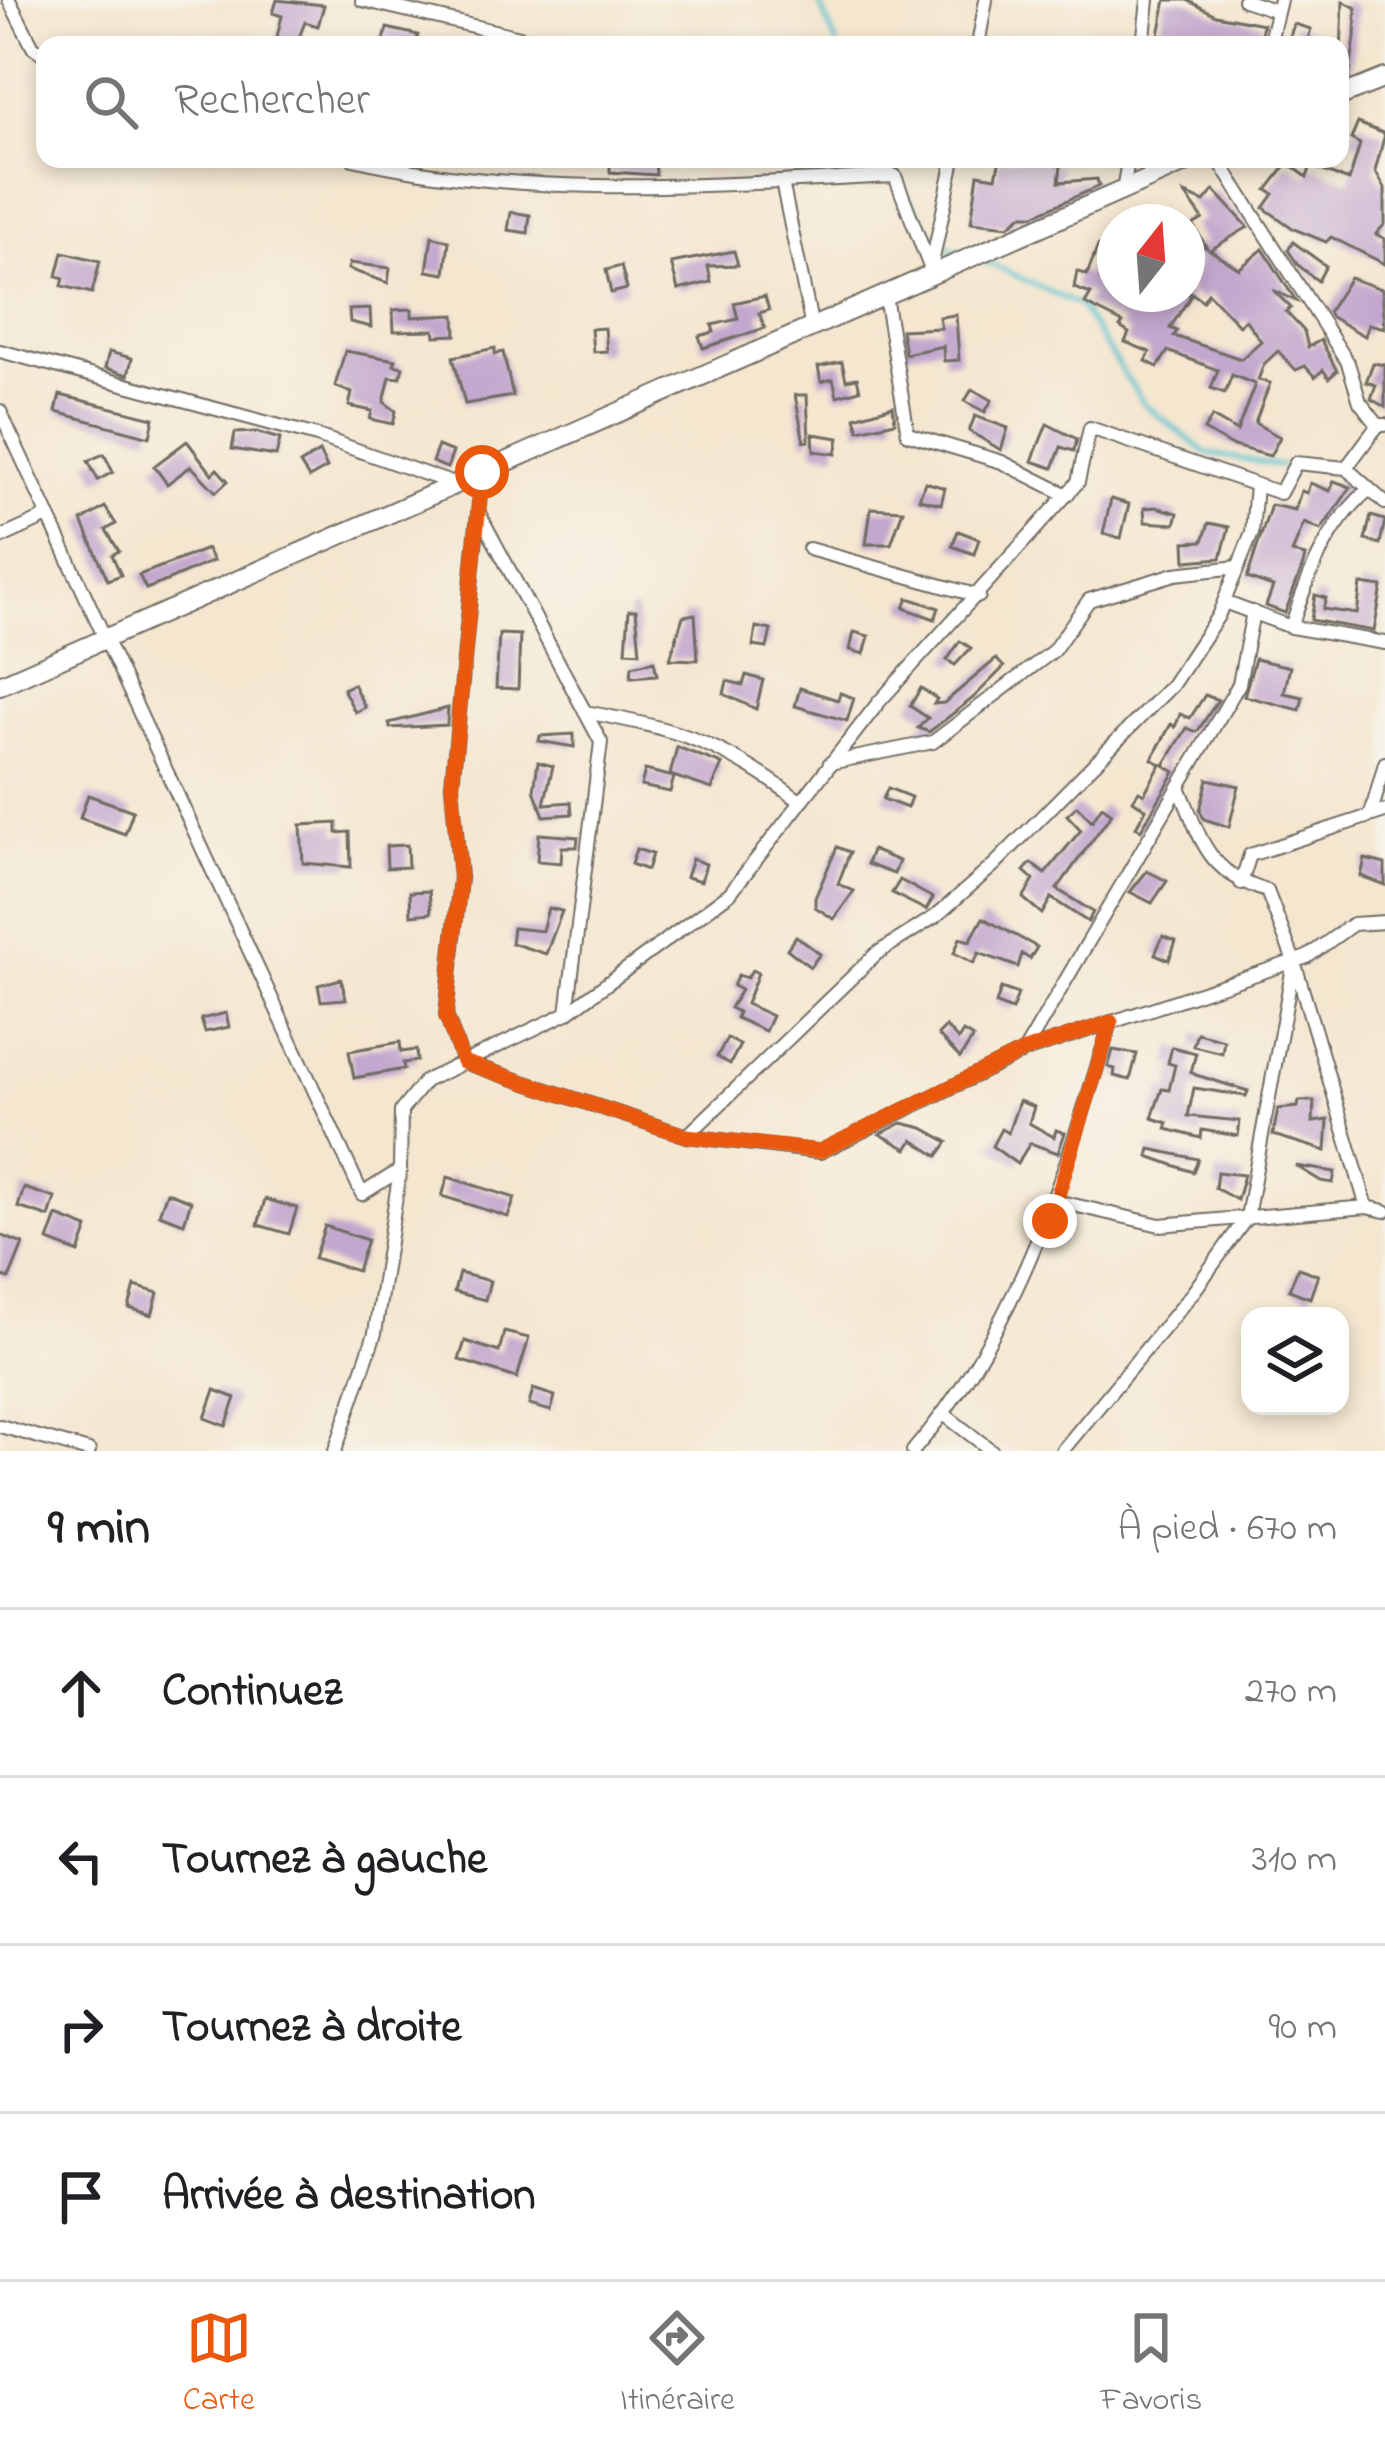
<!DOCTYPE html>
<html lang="fr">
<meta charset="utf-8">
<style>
:root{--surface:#fff;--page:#f2f2f2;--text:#202124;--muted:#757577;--line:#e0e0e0;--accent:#ea580c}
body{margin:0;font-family:"Indie Flower",sans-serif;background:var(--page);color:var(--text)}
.controls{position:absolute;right:36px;bottom:36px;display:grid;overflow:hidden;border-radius:24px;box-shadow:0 6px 18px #0003}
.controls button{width:108px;height:108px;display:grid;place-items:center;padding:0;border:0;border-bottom:3px solid var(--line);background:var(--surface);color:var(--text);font:60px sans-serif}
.compass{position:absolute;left:1097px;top:204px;width:108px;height:108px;border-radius:50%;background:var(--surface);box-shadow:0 6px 18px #0003;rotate:17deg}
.stop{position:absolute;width:36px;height:36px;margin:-27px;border:9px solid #ea580c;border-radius:50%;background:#fff}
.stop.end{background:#ea580c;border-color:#fff;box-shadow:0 3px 12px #0008}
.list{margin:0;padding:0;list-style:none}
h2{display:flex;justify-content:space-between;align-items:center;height:156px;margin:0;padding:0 48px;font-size:51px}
h2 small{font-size:39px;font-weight:400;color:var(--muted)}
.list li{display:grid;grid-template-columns:78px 1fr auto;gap:36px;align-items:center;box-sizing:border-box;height:168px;padding:0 48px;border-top:3px solid var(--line)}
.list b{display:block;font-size:45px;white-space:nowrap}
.list em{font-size:39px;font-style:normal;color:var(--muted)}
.icon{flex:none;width:66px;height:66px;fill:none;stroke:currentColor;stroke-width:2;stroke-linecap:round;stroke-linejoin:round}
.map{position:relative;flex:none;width:1385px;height:1451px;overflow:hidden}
.search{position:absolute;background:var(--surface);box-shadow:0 6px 18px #0003;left:36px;right:36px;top:36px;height:132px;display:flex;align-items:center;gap:30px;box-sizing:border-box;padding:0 42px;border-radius:24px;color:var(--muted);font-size:45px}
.sheet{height:828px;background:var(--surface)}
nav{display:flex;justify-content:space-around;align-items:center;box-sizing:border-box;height:168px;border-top:3px solid var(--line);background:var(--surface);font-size:33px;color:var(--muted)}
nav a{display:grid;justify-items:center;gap:6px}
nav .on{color:var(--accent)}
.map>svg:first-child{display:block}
</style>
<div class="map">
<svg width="1385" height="1451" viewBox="0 0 1385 1451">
<rect width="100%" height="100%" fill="#f7f3e8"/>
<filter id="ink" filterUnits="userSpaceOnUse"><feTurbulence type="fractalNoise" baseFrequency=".00833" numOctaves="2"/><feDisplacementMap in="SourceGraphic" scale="24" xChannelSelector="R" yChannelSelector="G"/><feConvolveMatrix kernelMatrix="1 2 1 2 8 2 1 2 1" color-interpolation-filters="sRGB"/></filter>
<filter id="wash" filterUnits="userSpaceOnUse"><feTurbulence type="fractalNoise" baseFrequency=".004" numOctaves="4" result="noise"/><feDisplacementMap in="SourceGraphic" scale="48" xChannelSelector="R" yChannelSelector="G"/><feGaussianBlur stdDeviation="2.7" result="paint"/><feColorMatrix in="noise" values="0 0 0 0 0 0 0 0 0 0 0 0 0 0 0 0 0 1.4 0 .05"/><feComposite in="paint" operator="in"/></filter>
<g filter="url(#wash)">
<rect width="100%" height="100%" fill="#f4e6cf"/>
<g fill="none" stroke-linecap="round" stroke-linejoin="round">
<g stroke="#59c4d3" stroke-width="4.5">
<path d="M818,0L837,45"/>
<path d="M886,159L893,170"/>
<path d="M908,195L933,236"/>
<path d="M940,244L963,253"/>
<path d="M980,259L1078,305L1144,404L1206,453L1282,466"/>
</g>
</g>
<g id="blocks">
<g fill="#c2a7ce">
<path d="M277,0L324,5L318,26L305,22L296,45H275L282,16L273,13Z"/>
<path d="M1166,0H1187L1216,15L1263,24L1259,45L1216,39L1214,45L1192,37L1190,45H1157Z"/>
<path d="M1343,1L1356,8L1355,38L1349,78L1340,81Z"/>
<path d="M1294,24L1311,29L1306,45H1287Z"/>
<path d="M387,28L418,35L415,45H383Z"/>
<path d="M1358,123L1385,134L1375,171L1385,188V224L1376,234L1385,239V264L1331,237L1326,242L1294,229L1264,208L1274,194L1267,190L1288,163L1307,177L1311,166L1349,181L1360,144L1351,139Z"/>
<path d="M610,159H655L656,175L610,172Z"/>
<path d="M1000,159H1034L1061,166L1059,182L1097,179L1099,186L1034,215H1022L1009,226L971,222L978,174L996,177Z"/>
<path d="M1214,190L1248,227L1210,250L1239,269L1263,249L1296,301L1273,290L1291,308L1286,312L1304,331L1308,347L1321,340L1337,371L1329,378L1323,370L1315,377L1305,366L1296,370L1278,351L1264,364L1258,380L1270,383L1255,423L1280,437L1270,456L1230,445L1204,430L1212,417L1237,431L1255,384L1232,375L1225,393L1211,388L1218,370L1168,351L1158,367L1146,361L1150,352L1125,342L1129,333L1120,327L1123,323L1085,304L1091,294L1074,288L1077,271L1087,275L1098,246L1113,249L1101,280L1115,294L1135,302L1141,294H1192L1170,328L1177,331L1174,336L1241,359L1261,341L1245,319L1239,325L1208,293L1203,301L1187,290L1199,261L1190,258L1196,243L1207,248L1193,225L1203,219L1185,194L1204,202Z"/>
<path d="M511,212L530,215L528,233L508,230Z"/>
<path d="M432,236L449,241L445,274L427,271Z"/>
<path d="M1293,242L1326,266L1318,281L1298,265L1288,250Z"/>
<path d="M734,251L738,265L708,266L711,282L678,290L671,263Z"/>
<path d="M63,252L100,261L92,293L62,286L64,278L57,276Z"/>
<path d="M350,263L390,268L388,283L348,269Z"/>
<path d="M621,266L627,289L611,293L606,270Z"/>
<path d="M1350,278L1382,289L1385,328L1369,324L1365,336L1331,317L1328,312Z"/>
<path d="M765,296L769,310L759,313L765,328L703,348L699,336L714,332L712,325L738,319L734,303Z"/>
<path d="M370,309L371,327L350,322L349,310Z"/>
<path d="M412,309V317L455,315L456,335L435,336L434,330L394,331L393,310Z"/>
<path d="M956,315L959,360L944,361L943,346L905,354L901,330L941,328L939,317Z"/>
<path d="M605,328L607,351L593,352L591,329Z"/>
<path d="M495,348V354L503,352L513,396L465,404L453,357Z"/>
<path d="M345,351L396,360L394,365L403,367L400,378L390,377L384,402L396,411L393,424L370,419L372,411L349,406L352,393L335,386Z"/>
<path d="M109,352L132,358L128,375L105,368Z"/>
<path d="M842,362L846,380L857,378L860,390L837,396L833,379L821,382L818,367Z"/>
<path d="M1373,363L1385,365V407L1371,399L1376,385L1366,382Z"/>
<path d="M972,389L992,400L985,412L965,401Z"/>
<path d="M60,395L154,418L150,437L56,412Z"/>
<path d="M795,395H807L809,441L804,442Z"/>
<path d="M893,406L895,422L859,430L855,417Z"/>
<path d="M975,416L1008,428L1001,450L969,431Z"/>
<path d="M1047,424L1077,439L1074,451L1061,447L1053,468L1032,461Z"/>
<path d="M256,432L280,439L276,456L232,449L235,433Z"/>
<path d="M813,434L839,438L836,454L814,451Z"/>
<path d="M187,441L212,474L217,469L228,481L216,492L191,466L167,484L154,466Z"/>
<path d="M438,446L453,452L447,468L432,462Z"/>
<path d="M319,452L327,468L309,478L300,464Z"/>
<path d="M104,454L113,472L98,480L88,461Z"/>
<path d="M1334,481L1351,487L1321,530L1304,523L1292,553L1305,556L1303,565L1285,613L1266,606L1273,587L1247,578L1271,505L1295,510L1301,491L1307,493L1310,483L1330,491Z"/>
<path d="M925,482L945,488L941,504L919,499Z"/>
<path d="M1111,499L1129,504L1121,538L1103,534Z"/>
<path d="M105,507L116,524L106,530L119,551L112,555L121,575L108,580L82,521Z"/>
<path d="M1156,507L1178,513L1175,524L1145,522L1144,508Z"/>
<path d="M871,508L903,510L891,544H866Z"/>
<path d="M1371,516L1385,520L1380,544L1365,540Z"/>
<path d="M1209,523L1229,527L1221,558L1186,561L1185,542L1203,541Z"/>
<path d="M958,531L979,539L974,554L952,546Z"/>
<path d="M207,549L213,561L164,582L146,589L139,575Z"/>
<path d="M1361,584L1382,587L1374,631L1311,620L1315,595L1326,598L1323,609L1357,614Z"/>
<path d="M908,598L939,608L935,619L904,608Z"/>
<path d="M629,610H636L640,652L626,651Z"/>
<path d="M695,614L698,660L670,659L683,616Z"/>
<path d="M756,627L771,630L767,648L753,646Z"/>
<path d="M854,632L869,636L864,654L850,650Z"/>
<path d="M499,634L520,635L518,689L496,688Z"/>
<path d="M960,641L971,648L955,665L947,660Z"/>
<path d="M996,659L1004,667L973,698L929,732L918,728L928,718L910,706L921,688L937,699L934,704L944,703Z"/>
<path d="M1255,659L1290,667L1284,693L1303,697L1300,710L1244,696Z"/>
<path d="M654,661L657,675L631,677L632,666Z"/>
<path d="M746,675L763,680L756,709L724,694L727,681L743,685Z"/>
<path d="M353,684L365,707L355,712L343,689Z"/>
<path d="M800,688L838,700L840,693L854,698L847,721L795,706Z"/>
<path d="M1205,695L1218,700L1197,732L1187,728L1164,765L1175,772L1141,830L1136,827L1146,809L1133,800L1139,791L1144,794L1161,764L1152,759L1171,724L1175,727L1180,714L1190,718Z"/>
<path d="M448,708L447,725L390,728L389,723Z"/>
<path d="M574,734V747L539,741L540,736Z"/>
<path d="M677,747L722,764L712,789L670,775Z"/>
<path d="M538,762L553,766L544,804L571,802L572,814L544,816L534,790Z"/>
<path d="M645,770L674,777L670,792L641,786Z"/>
<path d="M1208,779L1239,786L1229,827L1204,819L1200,810Z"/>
<path d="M888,788L911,797L907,808L883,799Z"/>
<path d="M88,795L133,811L125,834L80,818Z"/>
<path d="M1077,806L1092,821L1102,806L1112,813L1057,889L1093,912L1088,922L1051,898L1042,914L1023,898L1034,880L1024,871L1031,863L1045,874L1081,830L1067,815Z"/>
<path d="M337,823V833L350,832L351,867L303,863L301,825Z"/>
<path d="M539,834L578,837L577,847H562L561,863L537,861Z"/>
<path d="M407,845L408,867L387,868L386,846Z"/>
<path d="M837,847L850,852L838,884L854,891L834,919L815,907V898Z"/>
<path d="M636,849L652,854L647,870L631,864Z"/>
<path d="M872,850L899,861L894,874L867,864Z"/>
<path d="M692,859L706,864L701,881L686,877Z"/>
<path d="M1365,859L1385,864V885L1361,876Z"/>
<path d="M1147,871L1167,881L1152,903L1130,892Z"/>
<path d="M900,880L933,898L926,910L892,893Z"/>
<path d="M429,891L431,913L411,915L410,892Z"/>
<path d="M548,908L562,911L546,954L511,943L513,928L542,931Z"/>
<path d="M983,918L1037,947L1030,959L1022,954L1018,967L979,953L974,963L954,953L960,938L970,941Z"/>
<path d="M796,936L820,954L810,967L787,949Z"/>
<path d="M1163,936L1176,941L1169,960L1155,954Z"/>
<path d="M752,970L758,973L746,1004L772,1016L765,1031L736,1018L738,1012L730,1008L741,990L733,986L738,975L747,978Z"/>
<path d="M341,979L346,999L321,1001L318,985Z"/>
<path d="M1001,988L1018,994L1012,1010L996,1004Z"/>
<path d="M226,1013L229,1027L205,1032L201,1019Z"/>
<path d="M946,1027L958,1040L963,1032L973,1038L960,1058L938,1035Z"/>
<path d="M1197,1033L1224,1040L1222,1053L1193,1046Z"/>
<path d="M727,1038L740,1045L730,1064L717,1057Z"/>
<path d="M400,1042L401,1052L416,1050L417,1061L403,1063L404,1069L354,1078L349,1051Z"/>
<path d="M1172,1047L1196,1053L1191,1072L1196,1075L1248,1091L1246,1096L1194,1088L1188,1116L1240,1121L1238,1136L1202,1130L1201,1138L1166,1129L1168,1123L1152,1118L1162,1089L1169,1090L1175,1065L1168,1063Z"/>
<path d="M1113,1050L1137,1054L1130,1080L1114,1076L1115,1069L1108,1067Z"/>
<path d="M1019,1101L1034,1107L1029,1123L1054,1137L1056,1130L1065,1133L1058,1153L1030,1143L1017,1164L992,1146L1001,1129L1008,1133Z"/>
<path d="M1299,1101H1314L1313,1122L1328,1120L1326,1151L1273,1135L1278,1109L1298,1107Z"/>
<path d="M902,1123L923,1128L948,1142L938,1156L913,1140L907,1149L880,1134Z"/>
<path d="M1150,1149L1198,1159L1193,1172L1148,1156Z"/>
<path d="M1296,1166L1335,1172L1333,1183L1321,1181Z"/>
<path d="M1217,1172L1244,1175L1237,1200L1215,1188Z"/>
<path d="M448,1177L515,1198L508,1217L442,1196Z"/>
<path d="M24,1188L55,1198L49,1217L18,1207Z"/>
<path d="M167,1192L191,1201L184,1223L159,1214Z"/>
<path d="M265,1199L297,1208L289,1234L258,1225Z"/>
<path d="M57,1216L88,1228L79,1253L48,1241Z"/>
<path d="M325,1226L367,1240L357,1271L314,1258Z"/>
<path d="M0,1235L23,1244L9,1279L0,1275Z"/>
<path d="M1298,1268L1318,1275L1310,1298L1289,1290Z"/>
<path d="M459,1273L490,1281L485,1300L454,1292Z"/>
<path d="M135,1286L158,1293L152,1315L129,1308Z"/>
<path d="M504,1332L529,1338L517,1378L459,1360L465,1341L499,1352Z"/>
<path d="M533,1389L555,1396L551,1411L529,1405Z"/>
<path d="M215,1390L236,1398L226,1426L205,1418Z"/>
</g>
</g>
</g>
<g filter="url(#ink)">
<use href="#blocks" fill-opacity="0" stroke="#716c64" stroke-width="3"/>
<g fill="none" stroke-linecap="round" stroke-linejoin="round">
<defs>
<g id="minor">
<path d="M9,0L33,47L45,55"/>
<path d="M362,0L554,45"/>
<path d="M1244,0L1277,11"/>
<path d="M978,45L986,0"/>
<path d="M1143,45L1148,0"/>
<path d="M1269,45L1280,0"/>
<path d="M353,159C531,200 713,185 895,176L933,275"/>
<path d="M858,159L888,173"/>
<path d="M1218,159L1348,363L1360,402L1378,425H1385"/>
<path d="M782,182L812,328"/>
<path d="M1123,193L1128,159"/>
<path d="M931,268L954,159"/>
<path d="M885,296L908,434L1002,462L1067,495"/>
<path d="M0,351L317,436L454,484"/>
<path d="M0,411L362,1194L400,1170L401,1111L425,1081L567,1013L730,893L879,702L1078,482L1090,428L1280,493L1296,463L1346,468L1385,503"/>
<path d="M1346,468L1378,425"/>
<path d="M482,472L452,785L460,878L446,1015L463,1062L687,1136L820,1152L1025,1051L1307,957L1353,924L1385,922"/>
<path d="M479,513L601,742L567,1013"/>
<path d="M0,538L48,516"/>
<path d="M809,549L979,596"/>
<path d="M1224,602L1291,627L1385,643"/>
<path d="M1291,627C1308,576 1326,528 1366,492"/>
<path d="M585,712C680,729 722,743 800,801"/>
<path d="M830,763L933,742L1053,651L1089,600L1175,574L1238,567"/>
<path d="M1179,787C1202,841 1206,872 1267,891L1294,961L1367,1207"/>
<path d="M1371,814L1385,763"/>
<path d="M1241,883L1250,855L1385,811"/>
<path d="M1025,1050L1239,684L1253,612"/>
<path d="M687,1136L876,954L936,916L994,865L1172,685L1218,616L1252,533L1256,485"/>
<path d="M1056,1201L1160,1225L1367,1207L1385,1211"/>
<path d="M945,1415L992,1451"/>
<path d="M0,1426L89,1451"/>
<path d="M335,1451L375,1333L400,1170"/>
<path d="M913,1451C1019,1329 1064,1174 1111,1022"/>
<path d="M1062,1451L1194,1291L1247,1217L1294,961"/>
</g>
<g id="primary">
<path d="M1340,96L1385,78"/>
<path d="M0,685L1194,159"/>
</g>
</defs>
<use href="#minor" stroke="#716c64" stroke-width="16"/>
<use href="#primary" stroke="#716c64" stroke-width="22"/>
<use href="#minor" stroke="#fff" stroke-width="12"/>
<use href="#primary" stroke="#fff" stroke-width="18"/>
</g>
</g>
<g fill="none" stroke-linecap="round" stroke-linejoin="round" filter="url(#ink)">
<path stroke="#ea580c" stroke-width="15" d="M482,472L452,785L460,878L446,1016L463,1062L687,1136L820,1151L1024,1051L1111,1022L1050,1221"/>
</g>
</svg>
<div class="controls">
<button><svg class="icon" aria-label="layers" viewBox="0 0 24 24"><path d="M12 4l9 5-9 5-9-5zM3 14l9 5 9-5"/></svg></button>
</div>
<svg class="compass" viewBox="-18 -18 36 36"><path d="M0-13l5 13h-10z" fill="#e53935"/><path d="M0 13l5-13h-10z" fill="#757577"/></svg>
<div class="stop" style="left:482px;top:472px"></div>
<div class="stop end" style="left:1050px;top:1221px"></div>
<div class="search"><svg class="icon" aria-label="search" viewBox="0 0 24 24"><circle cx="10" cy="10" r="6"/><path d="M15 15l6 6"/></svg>Rechercher</div>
</div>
<section class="sheet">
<h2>9 min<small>À pied · 670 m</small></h2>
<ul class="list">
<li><svg class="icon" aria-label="ahead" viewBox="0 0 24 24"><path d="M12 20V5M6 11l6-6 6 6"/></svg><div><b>Continuez</b></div><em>270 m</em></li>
<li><svg class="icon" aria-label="left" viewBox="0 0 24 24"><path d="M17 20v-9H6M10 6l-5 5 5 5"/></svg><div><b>Tournez à gauche</b></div><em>310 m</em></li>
<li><svg class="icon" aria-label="right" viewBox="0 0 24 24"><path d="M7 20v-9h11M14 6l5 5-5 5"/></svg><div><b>Tournez à droite</b></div><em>90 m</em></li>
<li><svg class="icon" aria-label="arrive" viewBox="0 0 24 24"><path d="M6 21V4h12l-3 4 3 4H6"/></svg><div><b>Arrivée à destination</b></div></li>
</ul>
</section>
<nav>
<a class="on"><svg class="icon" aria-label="map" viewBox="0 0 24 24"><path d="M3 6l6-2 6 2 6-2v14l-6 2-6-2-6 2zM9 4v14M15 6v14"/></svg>Carte</a>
<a><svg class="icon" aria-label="directions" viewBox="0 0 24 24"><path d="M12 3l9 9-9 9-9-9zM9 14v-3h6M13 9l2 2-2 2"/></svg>Itinéraire</a>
<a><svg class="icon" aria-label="saved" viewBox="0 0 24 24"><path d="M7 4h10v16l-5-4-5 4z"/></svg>Favoris</a>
</nav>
